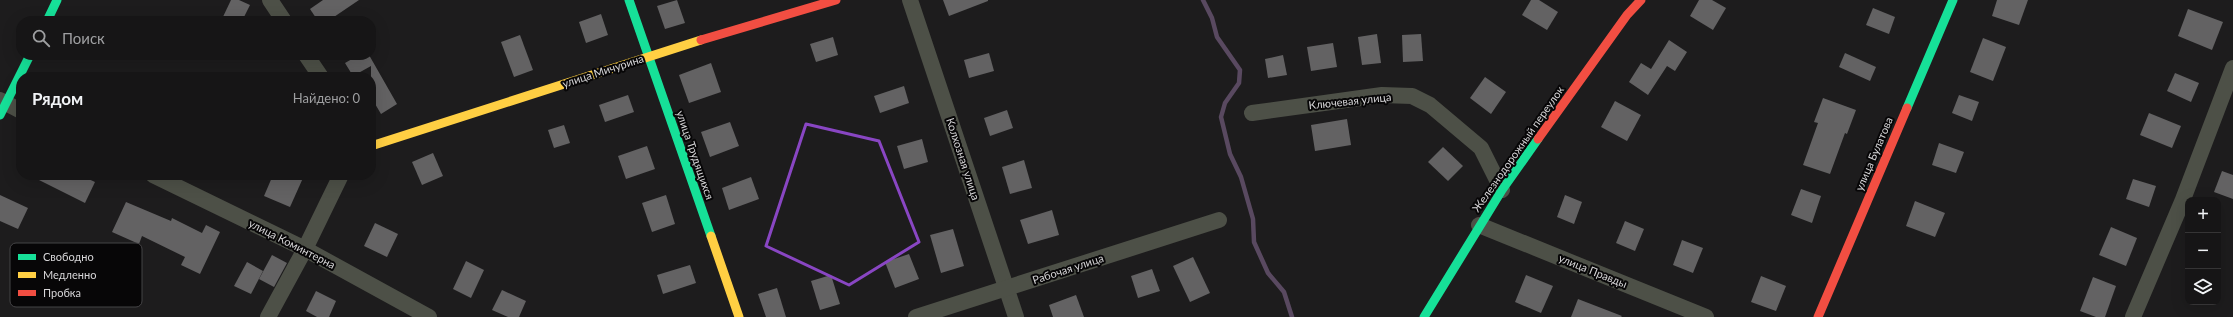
<!DOCTYPE html>
<html lang="ru">
<meta charset="utf-8">
<style>
:root{--surface:#161516;--page:#1f1e1f;--text:#f1f3f6;--muted:#9e9fa1;--line:#353435}
body{margin:0;font-family:Lato,sans-serif;background:var(--page);color:var(--text)}
.controls{position:absolute;right:12px;bottom:12px;display:grid;overflow:hidden;border-radius:8px;box-shadow:0 4px 16px #0002}
.controls button{width:36px;height:36px;display:grid;place-items:center;padding:0;border:0;border-bottom:1px solid var(--line);background:var(--surface);color:var(--text);font:20px sans-serif}
.list{margin:0;padding:0;list-style:none}
h2{display:flex;justify-content:space-between;align-items:center;height:52px;margin:0;padding:0 16px;font-size:17px}
h2 small{font-size:13px;font-weight:400;color:var(--muted)}
.icon{flex:none;width:22px;height:22px;fill:none;stroke:currentColor;stroke-width:2;stroke-linecap:round;stroke-linejoin:round}
.map{position:relative;flex:none;width:2233px;height:317px;overflow:hidden}
.search{position:absolute;background:var(--surface);box-shadow:0 4px 16px #0002;left:16px;top:16px;width:360px;height:44px;display:flex;align-items:center;gap:10px;box-sizing:border-box;padding:0 14px;border-radius:16px;color:var(--muted);font-size:15px}
.panel{position:absolute;background:var(--surface);box-shadow:0 4px 16px #0002;left:16px;top:72px;width:360px;height:108px;border-radius:16px}
.map>svg:first-child{display:block}
</style>
<div class="map">
<svg width="2233" height="317" viewBox="0 0 2233 317">
<rect width="100%" height="100%" fill="#1d1c1d"/>
<g fill="none" stroke-linecap="round" stroke-linejoin="round">
<path stroke="#594960" stroke-width="4.5" d="M1203,0L1212,18L1217,37L1240,70L1239,83L1225,103L1221,117L1230,154L1241,177L1253,219L1254,242L1268,273L1284,292L1292,317"/>
</g>
<g fill="#636263">
<path d="M231,0H239L250,5L242,21H221Z"/>
<path d="M323,0H359L328,21H318L310,9Z"/>
<path d="M677,0L685,23L665,29L657,6Z"/>
<path d="M943,0H988V1L949,16Z"/>
<path d="M1531,0H1539L1558,12L1547,30L1522,15Z"/>
<path d="M1699,0H1712L1726,8L1713,30L1690,16Z"/>
<path d="M1997,0H2028L2019,25L1992,16Z"/>
<path d="M1873,8L1895,17L1889,34L1866,25Z"/>
<path d="M2188,9L2223,22L2212,50L2178,36Z"/>
<path d="M601,14L608,35L586,43L579,22Z"/>
<path d="M1377,34L1381,63L1362,65L1358,37Z"/>
<path d="M1421,34L1423,61L1403,62L1402,35Z"/>
<path d="M520,35L533,70L514,77L501,42Z"/>
<path d="M833,37L838,55L816,62L810,44Z"/>
<path d="M1983,38L2006,47L1993,81L1970,72Z"/>
<path d="M1669,40L1687,52L1675,71L1667,66L1648,95L1629,82L1641,63L1651,69Z"/>
<path d="M1333,43L1337,67L1311,71L1307,47Z"/>
<path d="M989,53L994,71L969,78L964,60Z"/>
<path d="M1845,53L1876,67L1870,81L1839,67Z"/>
<path d="M359,55H369L397,104L381,114L371,97V66L353,76L345,63Z"/>
<path d="M1283,55L1287,75L1268,78L1265,59Z"/>
<path d="M711,63L721,92L689,103L679,75Z"/>
<path d="M2175,73L2199,83L2191,102L2167,91Z"/>
<path d="M1485,77L1506,92L1491,114L1470,98Z"/>
<path d="M904,86L909,103L880,113L874,96Z"/>
<path d="M628,95L634,112L605,122L599,105Z"/>
<path d="M1959,95L1979,102L1972,121L1952,113Z"/>
<path d="M1823,98L1856,110L1847,134L1845,133L1830,174L1803,165L1818,123L1814,122Z"/>
<path d="M1615,101L1641,115L1627,141L1601,127Z"/>
<path d="M1007,110L1013,128L990,136L984,118Z"/>
<path d="M2149,113L2181,126L2172,148L2140,135Z"/>
<path d="M1347,119L1351,145L1315,151L1311,125Z"/>
<path d="M730,122L739,146L710,157L701,132Z"/>
<path d="M564,125L570,143L554,148L548,130Z"/>
<path d="M922,139L928,162L904,169L897,146Z"/>
<path d="M1939,143L1964,152L1956,173L1932,165Z"/>
<path d="M647,146L655,169L626,179L618,156Z"/>
<path d="M1443,147L1463,166L1448,181L1428,162Z"/>
<path d="M433,153L443,176L422,185L412,162Z"/>
<path d="M1024,160L1032,188L1010,194L1002,167Z"/>
<path d="M2222,171L2233,175V199L2214,192Z"/>
<path d="M29,175H80L95,182L85,203Z"/>
<path d="M273,175H296L303,178L290,207L264,196Z"/>
<path d="M751,177L759,199L729,210L722,188Z"/>
<path d="M2133,179L2156,186L2149,207L2126,199Z"/>
<path d="M1801,189L1821,196L1812,223L1791,215Z"/>
<path d="M0,195L28,208L18,229L0,221Z"/>
<path d="M666,195L675,224L652,232L642,203Z"/>
<path d="M1565,195L1582,202L1574,224L1557,217Z"/>
<path d="M1915,201L1945,213L1935,237L1906,226Z"/>
<path d="M126,202L171,221L172,218L202,233L206,225L220,232L200,274L181,265L185,257L142,236L139,244L112,232Z"/>
<path d="M1052,210L1059,235L1028,244L1020,220Z"/>
<path d="M1625,221L1644,229L1635,251L1616,243Z"/>
<path d="M375,223L398,234L387,257L364,246Z"/>
<path d="M2111,227L2137,238L2126,266L2099,255Z"/>
<path d="M953,229L964,266L941,273L930,235Z"/>
<path d="M1682,240L1703,248L1693,273L1673,265Z"/>
<path d="M909,254L919,279L895,288L885,262Z"/>
<path d="M272,255L287,263L274,287L259,279Z"/>
<path d="M1193,257L1210,293L1190,302L1173,266Z"/>
<path d="M466,261L484,270L471,298L453,289Z"/>
<path d="M247,262L263,271L251,294L234,286Z"/>
<path d="M690,265L696,283L663,294L657,275Z"/>
<path d="M1152,269L1160,291L1138,298L1131,276Z"/>
<path d="M831,275L840,304L820,310L811,281Z"/>
<path d="M1526,275L1553,286L1541,313L1515,302Z"/>
<path d="M1761,276L1786,286L1776,311L1751,302Z"/>
<path d="M2093,277L2116,286L2105,317H2096L2080,311Z"/>
<path d="M777,288L786,317H766L758,294Z"/>
<path d="M502,290L526,301L519,317H508L492,310Z"/>
<path d="M316,291L336,301L329,317H317L306,311Z"/>
<path d="M1076,295L1084,317H1053L1049,305Z"/>
<path d="M1578,299L1622,316L1621,317H1571Z"/>
</g>
<g fill="none" stroke-linecap="round" stroke-linejoin="round">
<g stroke="#4d5047" stroke-width="16">
<path d="M270,0L284,21"/>
<path d="M910,0L1016,317"/>
<path d="M306,55L321,77"/>
<path d="M0,100L21,111"/>
<path d="M1252,113L1382,95L1412,96L1430,105L1481,148L1502,190"/>
<path d="M153,175L305,249L429,317"/>
<path d="M1479,225L1706,317"/>
<path d="M268,317L305,249L341,175"/>
<path d="M916,317L1219,220"/>
<path d="M2133,317L2182,202L2233,68"/>
</g>
<g stroke="#16e098" stroke-width="9">
<path d="M629,0L711,236"/>
<path d="M47,21L57,0"/>
<path d="M1907,108L1953,0"/>
<path d="M0,115L30,55"/>
<path d="M1424,317L1502,190L1538,139"/>
</g>
<g stroke="#ffcf43" stroke-width="9">
<path d="M371,146L701,40"/>
<path d="M711,236L739,317"/>
</g>
<g stroke="#f24e42" stroke-width="9">
<path d="M701,40L836,0"/>
<path d="M1538,139L1627,15L1641,0"/>
<path d="M1818,317L1907,108"/>
</g>
</g>
<path fill="none" stroke="#8946c3" stroke-width="3" stroke-linejoin="round" d="M806,124L879,141L919,242L849,285L766,246Z"/>
<g text-anchor="middle" stroke-width="4" stroke-linejoin="round" paint-order="stroke">
<g font-size="11" fill="#d7d6d8" stroke="#070607">
<text transform="translate(603 71) rotate(-18)" y="4">улица Мичурина</text>
<text transform="translate(1350 101) rotate(-6)" y="4">Ключевая улица</text>
<text transform="translate(1518 149) rotate(-55)" y="4">Железнодорожный переулок</text>
<text transform="translate(1874 154) rotate(-67)" y="4">улица Булатова</text>
<text transform="translate(695 155) rotate(71)" y="4">улица Трудящихся</text>
<text transform="translate(963 159) rotate(72)" y="4">Колхозная улица</text>
<text transform="translate(292 244) rotate(27)" y="4">улица Коминтерна</text>
<text transform="translate(1068 269) rotate(-18)" y="4">Рабочая улица</text>
<text transform="translate(1593 271) rotate(22)" y="4">улица Правды</text>
</g>
</g>
<rect x="10" y="243" width="132" height="64" rx="6" fill="#070607" stroke="#454446" stroke-width="1"/>
<rect x="18" y="254" width="18" height="6" fill="#16e098"/>
<rect x="18" y="272" width="18" height="6" fill="#ffcf43"/>
<rect x="18" y="290" width="18" height="6" fill="#f24e42"/>
<g font-size="11" fill="#d7d6d8">
<text x="43" y="261">Свободно</text>
<text x="43" y="279">Медленно</text>
<text x="43" y="297">Пробка</text>
</g>
</svg>
<div class="controls">
<button>+</button>
<button>−</button>
<button><svg class="icon" aria-label="layers" viewBox="0 0 24 24"><path d="M12 4l9 5-9 5-9-5zM3 14l9 5 9-5"/></svg></button>
</div>
<div class="search"><svg class="icon" aria-label="search" viewBox="0 0 24 24"><circle cx="10" cy="10" r="6"/><path d="M15 15l6 6"/></svg>Поиск</div>
<section class="panel">
<h2>Рядом<small>Найдено: 0</small></h2>
<ul class="list">
</ul>
</section>
</div>
